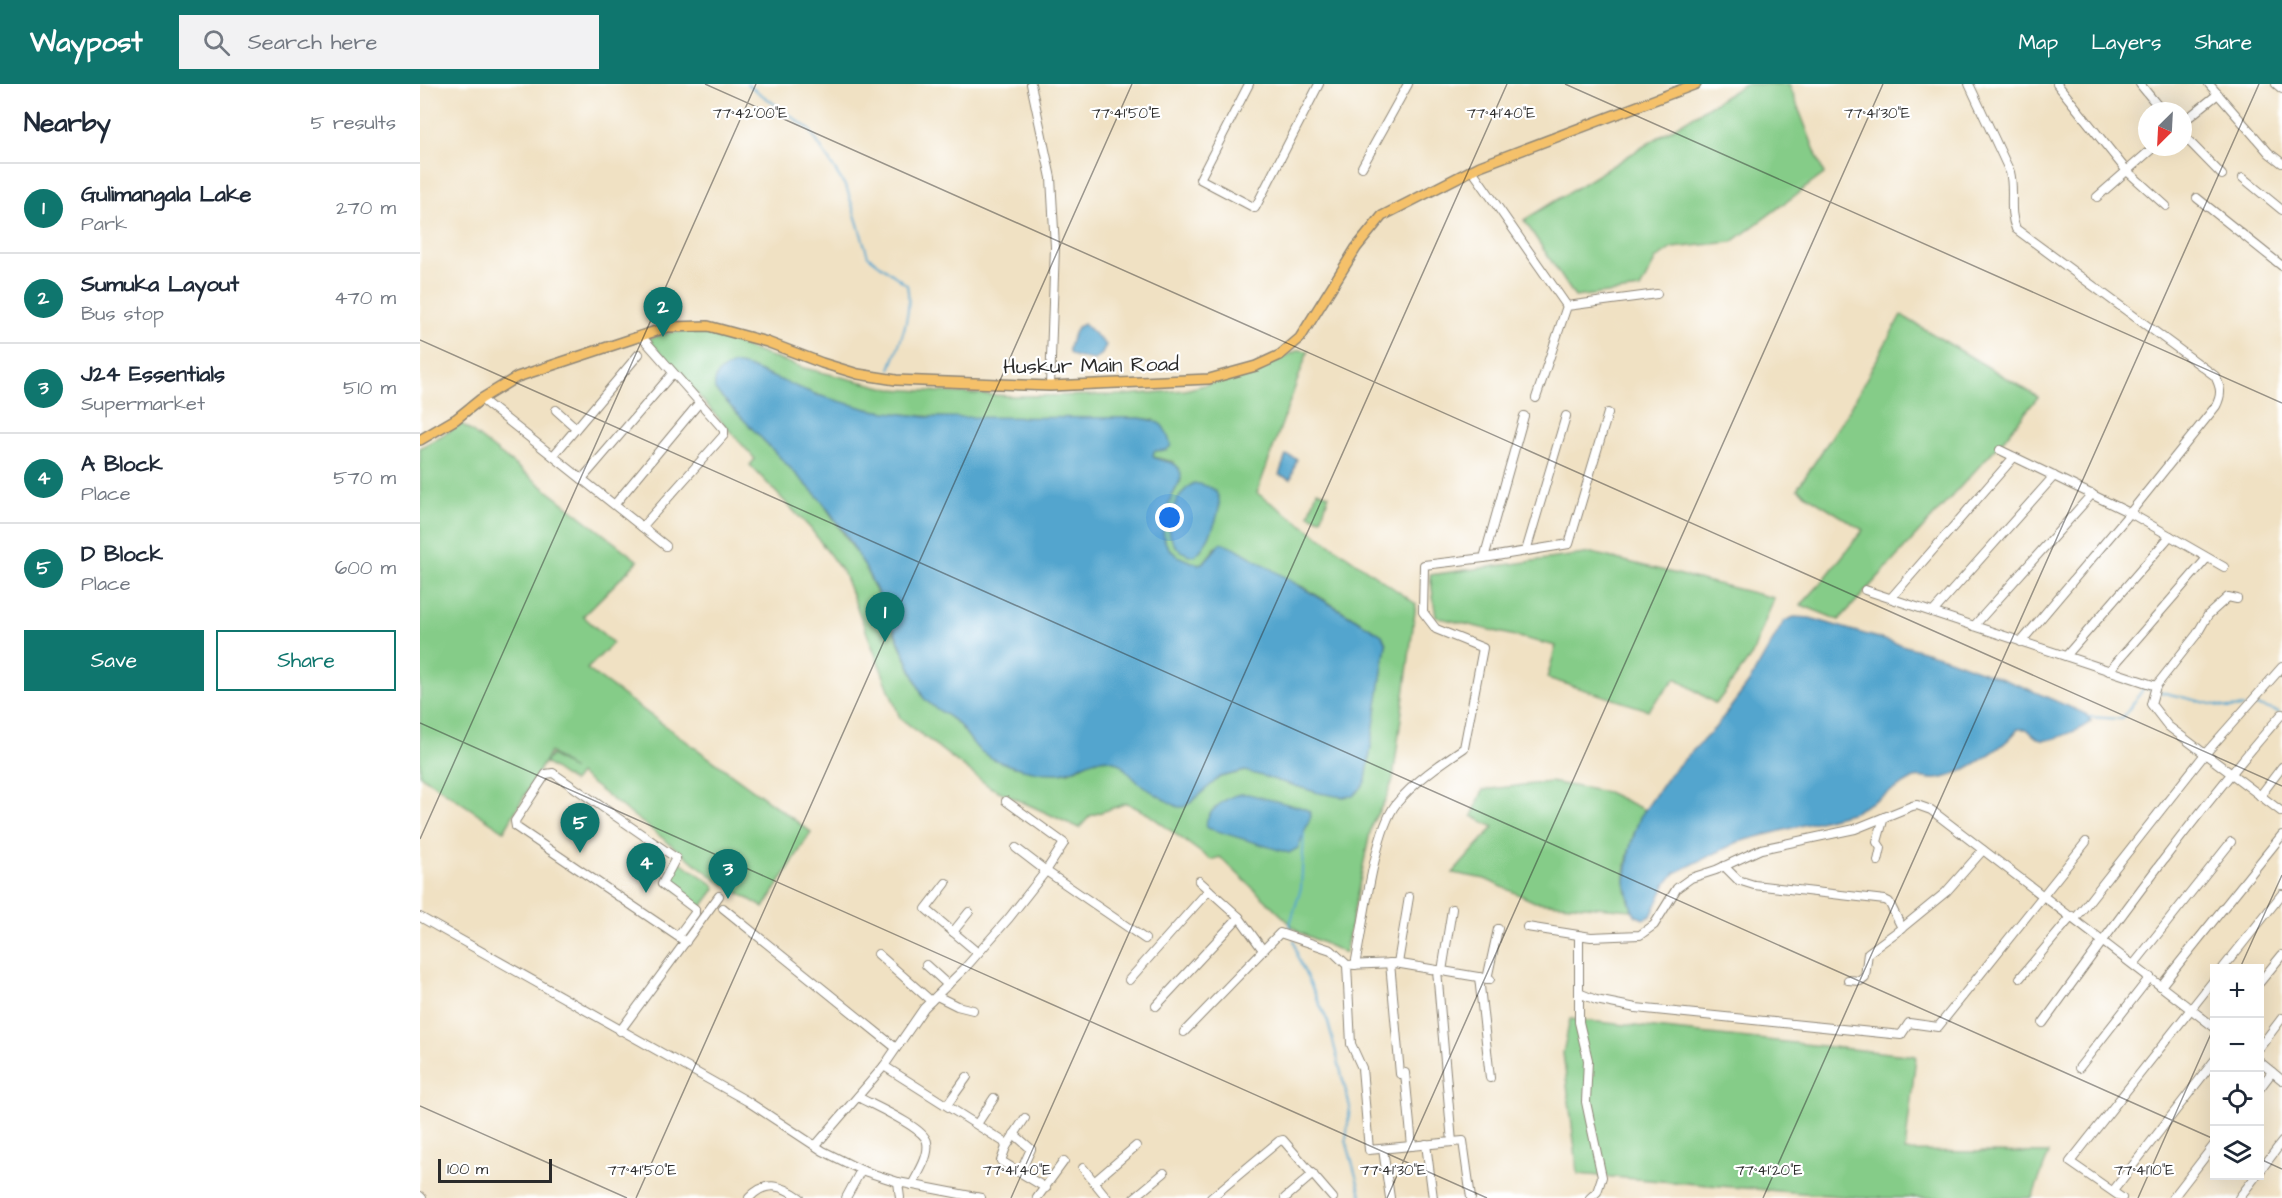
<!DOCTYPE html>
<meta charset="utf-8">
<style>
:root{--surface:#fff;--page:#f2f2f3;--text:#1f2937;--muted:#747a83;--line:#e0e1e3;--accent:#0f766e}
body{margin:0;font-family:"Architects Daughter",sans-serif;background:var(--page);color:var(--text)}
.controls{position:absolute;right:18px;bottom:18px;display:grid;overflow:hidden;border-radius:0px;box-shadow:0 6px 24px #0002}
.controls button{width:54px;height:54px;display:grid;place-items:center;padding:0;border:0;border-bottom:2px solid var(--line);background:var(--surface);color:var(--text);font:30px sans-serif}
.compass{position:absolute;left:1718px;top:18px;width:54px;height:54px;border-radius:50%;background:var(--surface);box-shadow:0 6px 24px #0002;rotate:204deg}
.scale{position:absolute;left:18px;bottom:15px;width:114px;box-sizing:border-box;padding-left:6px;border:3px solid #2b2b2b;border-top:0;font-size:16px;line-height:21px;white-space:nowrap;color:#2b2b2b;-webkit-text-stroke:4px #fff;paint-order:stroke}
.you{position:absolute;left:750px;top:434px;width:21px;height:21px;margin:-15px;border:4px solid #fff;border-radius:50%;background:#1a73e8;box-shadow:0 0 0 9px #1a73e833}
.badge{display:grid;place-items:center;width:39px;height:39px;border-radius:50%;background:var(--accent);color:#fff;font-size:20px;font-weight:700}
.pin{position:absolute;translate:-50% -50px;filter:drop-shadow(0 2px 3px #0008)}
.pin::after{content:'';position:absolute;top:32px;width:21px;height:18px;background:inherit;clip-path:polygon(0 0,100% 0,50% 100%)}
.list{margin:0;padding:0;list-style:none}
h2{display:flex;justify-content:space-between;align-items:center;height:78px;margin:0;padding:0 24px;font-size:26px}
h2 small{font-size:20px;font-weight:400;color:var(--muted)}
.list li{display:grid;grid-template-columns:39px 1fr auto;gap:18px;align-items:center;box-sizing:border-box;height:90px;padding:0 24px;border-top:2px solid var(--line)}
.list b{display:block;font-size:22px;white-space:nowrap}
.list p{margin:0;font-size:20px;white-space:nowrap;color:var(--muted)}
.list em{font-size:20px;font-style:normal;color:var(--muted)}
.actions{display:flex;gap:12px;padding:18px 24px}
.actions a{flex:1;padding:14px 0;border:2px solid var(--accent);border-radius:0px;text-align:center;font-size:21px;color:var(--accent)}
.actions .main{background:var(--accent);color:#fff}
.icon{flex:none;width:33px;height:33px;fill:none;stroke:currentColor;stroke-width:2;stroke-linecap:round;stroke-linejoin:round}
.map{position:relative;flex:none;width:1862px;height:1114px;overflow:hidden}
header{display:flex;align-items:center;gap:36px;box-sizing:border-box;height:84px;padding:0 30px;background:var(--accent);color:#fff}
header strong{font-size:28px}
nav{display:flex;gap:33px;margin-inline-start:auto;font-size:21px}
.search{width:420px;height:54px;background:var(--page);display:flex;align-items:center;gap:15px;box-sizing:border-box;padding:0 21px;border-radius:0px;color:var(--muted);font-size:22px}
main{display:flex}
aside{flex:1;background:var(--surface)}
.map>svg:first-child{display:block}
</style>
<header>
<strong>Waypost</strong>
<div class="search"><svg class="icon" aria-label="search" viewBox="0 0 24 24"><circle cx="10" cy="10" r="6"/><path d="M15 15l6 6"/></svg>Search here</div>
<nav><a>Map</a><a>Layers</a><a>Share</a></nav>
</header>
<main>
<aside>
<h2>Nearby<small>5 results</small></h2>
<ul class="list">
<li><span class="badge">1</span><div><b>Gulimangala Lake</b><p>Park</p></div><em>270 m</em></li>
<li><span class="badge">2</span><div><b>Sumuka Layout</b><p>Bus stop</p></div><em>470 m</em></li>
<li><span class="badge">3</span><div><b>J24 Essentials</b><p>Supermarket</p></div><em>510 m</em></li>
<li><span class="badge">4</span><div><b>A Block</b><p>Place</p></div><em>570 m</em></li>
<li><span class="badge">5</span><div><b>D Block</b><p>Place</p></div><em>600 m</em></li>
</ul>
<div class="actions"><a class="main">Save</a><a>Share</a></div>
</aside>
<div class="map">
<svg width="1862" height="1114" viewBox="0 0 1862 1114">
<rect width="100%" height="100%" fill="#fff"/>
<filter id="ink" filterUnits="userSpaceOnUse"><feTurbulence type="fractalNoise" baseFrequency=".0167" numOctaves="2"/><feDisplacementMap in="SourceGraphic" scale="12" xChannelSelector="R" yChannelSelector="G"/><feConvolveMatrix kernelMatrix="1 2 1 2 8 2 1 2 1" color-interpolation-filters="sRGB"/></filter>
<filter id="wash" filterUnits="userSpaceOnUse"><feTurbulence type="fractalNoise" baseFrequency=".008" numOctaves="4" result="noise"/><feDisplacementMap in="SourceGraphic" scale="24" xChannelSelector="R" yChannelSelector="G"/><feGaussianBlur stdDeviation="1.35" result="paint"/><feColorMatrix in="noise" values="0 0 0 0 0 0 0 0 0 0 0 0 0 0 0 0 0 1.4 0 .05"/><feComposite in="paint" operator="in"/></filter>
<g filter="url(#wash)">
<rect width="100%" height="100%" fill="#f0e1c3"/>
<g fill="#85cc88" stroke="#587c5a" stroke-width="1.5" fill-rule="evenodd">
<path d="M1325,0H1369L1404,90L1312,158L1252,164L1236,175L1220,205L1155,213L1104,136Z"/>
<path d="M1481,231L1618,313L1584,355L1419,536L1381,521L1402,498L1443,446L1377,405L1428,328Z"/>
<path d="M252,248H288L335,267L384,284L471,305L591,312L707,311L765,306L823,291L879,266L888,267L837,409L996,520L973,695L966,715L952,739L925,869L879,848L800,773L791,776L728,730L707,719L670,732L659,744L570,703L480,634L424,490L391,445L330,381L335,375L228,255ZM328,283C369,300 409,318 453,326C539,340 632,334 719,334L734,336L746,366L734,367L733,373L754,378L761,396C740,432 727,468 779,480L784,478L796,463L885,504L962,551L966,560L946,696L900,709L826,687L800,693L787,703L719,698L702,681L689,675L672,677L649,688L638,689L594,683L557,664L538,640L503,613L443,479L401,416L295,306Z"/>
<path d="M42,340L218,477L163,532L193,559L167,585L391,748L344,824L297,796L159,690L153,698L125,679L131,671L153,686L130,668L84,747L0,691V364Z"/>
<path d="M897,407L909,411L901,435L889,431Z"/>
<path d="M1172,469L1354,514L1332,571L1296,620L1256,594L1228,626L1127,594L1136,562L1016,533L1010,491Z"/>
<path d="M1130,698L1187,708L1225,726C1214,742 1204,779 1205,799C1206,808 1209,817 1212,826L1115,818L1065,795L1033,789L1074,743L1052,732L1063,706Z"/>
<path d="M259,777L294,801L295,805L281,824L247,799Z"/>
<path d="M1150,935L1496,972L1485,1067L1629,1069L1612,1114H1442L1158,1090L1143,969Z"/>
</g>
<g fill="#53a5ce" stroke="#3f687c" stroke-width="1.5">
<path d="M664,240L686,261L682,270L674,276L656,273L649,269C647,262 654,251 657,243Z"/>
<path d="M314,280L328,283L397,311L451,326L506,333L719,334C742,337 745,340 751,362L746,366L734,367L733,373C742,379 755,375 760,387C764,396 755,405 751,413C737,447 738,470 779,480L784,478L801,459L814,463L962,551L966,560L946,696L942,703L933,712L922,713L899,709L825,687L800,693L771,718L764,723H758C745,716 731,708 719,699C709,691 703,679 691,676C671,671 656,689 638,689C615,690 572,680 556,663C550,656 545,647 539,641C528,629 513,626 503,613L460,513L443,479L425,449L401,416L295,306C293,291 300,285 314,280Z"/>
<path d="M866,371L877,375L871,395L859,391Z"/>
<path d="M774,399C783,401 794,402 798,412C804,425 786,466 774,472C735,465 748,414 774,399Z"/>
<path d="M1374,533L1390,534L1526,574L1601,602L1666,630L1671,637C1665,644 1631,658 1622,656C1616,655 1611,649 1607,645H1598C1585,663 1539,693 1517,695C1509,696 1502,692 1494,694L1434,728L1318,758L1255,789L1246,800L1231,832L1225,835L1216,832L1212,826L1205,797L1210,763L1220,733L1249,691L1295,644L1328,600L1364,537Z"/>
<path d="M820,710H828L883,724L889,727L891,732L878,764L869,769L787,744C782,729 807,713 820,710Z"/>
</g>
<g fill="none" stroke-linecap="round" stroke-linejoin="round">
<g stroke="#53a5ce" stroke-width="2">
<path d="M327,0L389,45L427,105L448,172L487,201C493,231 480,257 470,285"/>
<path d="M1830,622H1839L1859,628"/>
<path d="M1669,633L1702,635L1724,604L1808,624L1824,623"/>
<path d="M873,851L870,840L881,804L884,750"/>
<path d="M874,856L878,874L908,938L930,1023L926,1056L942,1114"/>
</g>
</g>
</g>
<g filter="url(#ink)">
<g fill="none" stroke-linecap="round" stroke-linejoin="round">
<defs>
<g id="minor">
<path d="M611,0L631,94L635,163L630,302"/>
<path d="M829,0L780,95L835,124L899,0"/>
<path d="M1549,0L1590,88C1595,107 1588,126 1596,145L1795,292C1801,304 1802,310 1796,322L1710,429L1601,558"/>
<path d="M1637,0L1706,86L1746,122"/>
<path d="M1720,0L1742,27"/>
<path d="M1789,0L1849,69L1862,79"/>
<path d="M1856,0L1862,5"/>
<path d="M1763,38L1798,10"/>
<path d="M1763,51L1802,91"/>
<path d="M942,83L988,0"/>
<path d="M1052,86L1147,222"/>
<path d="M1823,94L1862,126"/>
<path d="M1677,113L1734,63"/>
<path d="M1777,114L1862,182"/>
<path d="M221,252L304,346V351L222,443"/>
<path d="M1116,314L1147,222L1237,210"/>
<path d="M61,315L246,462"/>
<path d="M136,326L156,344"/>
<path d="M1580,366L1710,429L1804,483"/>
<path d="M133,372L219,270"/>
<path d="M162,395L252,290"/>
<path d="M195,420L279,319"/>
<path d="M1106,467L1146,332"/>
<path d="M1064,474L1149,460L1188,329"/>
<path d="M1445,506L1736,602L1731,620L1748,642L1862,728"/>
<path d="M1471,514L1594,373"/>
<path d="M1513,528L1634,392"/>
<path d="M1554,542L1672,410"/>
<path d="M1646,572L1750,452"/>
<path d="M1689,587L1787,474"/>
<path d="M1736,602L1777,550L1788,531L1808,513L1817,515"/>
<path d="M1840,712L1862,683"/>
<path d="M596,764L626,787L725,855"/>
<path d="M1458,777L1461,764L1457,758L1464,733"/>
<path d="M1304,782L1318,796L1334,801L1465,816L1469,818L1482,844"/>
<path d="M779,797L819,833L843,866"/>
<path d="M526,799L506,825L558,869"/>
<path d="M303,824L476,964"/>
<path d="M0,833L327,1017L403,1067L441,1086L478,1098L561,1114"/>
<path d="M1655,835L1785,670L1862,583"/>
<path d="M1107,843L1171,853L1220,851L1234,841L1257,804L1271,794L1296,786L1341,765L1435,745L1492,722L1497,721L1511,726L1794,943"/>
<path d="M533,848L549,828"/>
<path d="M258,852L275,829V825L242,800L256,774L133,689L126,690L95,737L96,743L266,858"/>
<path d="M1159,852V909"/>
<path d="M458,870L511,917"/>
<path d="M970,879L980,990L985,989L992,1062"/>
<path d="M978,879L989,813"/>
<path d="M1714,880L1811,758"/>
<path d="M506,881L528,901"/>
<path d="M935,881C943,843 954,748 976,720C994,698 1020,680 1044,664L1063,564L1016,545L1003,528L1004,481L1064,474L1104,332"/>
<path d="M1803,884L1862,810"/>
<path d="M1017,886L1032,1058"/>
<path d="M1022,887L1032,825"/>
<path d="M1059,893L1070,994"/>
<path d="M1600,894L1652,832"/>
<path d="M1067,895L1078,845"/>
<path d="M709,896L789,806"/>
<path d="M1428,896L1440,897L1445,893L1448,869L1482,844L1526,808L1563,766"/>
<path d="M1840,898L1862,871"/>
<path d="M1741,902L1862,751"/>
<path d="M517,912L537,922L553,926"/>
<path d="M736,922L819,833"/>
<path d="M1623,939C1699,834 1776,728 1862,630"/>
<path d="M200,947L299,812"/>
<path d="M764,948L860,849L911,866L927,881"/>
<path d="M1840,963L1862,934"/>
<path d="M1840,978L1862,996"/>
<path d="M464,982L584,1058L586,1063"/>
<path d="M1659,984L1730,893"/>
<path d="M1840,1004L1852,988"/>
<path d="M438,1013C452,1021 504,1043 507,1058C510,1072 498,1089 492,1101"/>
<path d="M527,1021L547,993"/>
<path d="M605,1034L586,1063L581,1077L626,1104"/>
<path d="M557,1040L574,1014"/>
<path d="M594,1050L611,1065L600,1089"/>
<path d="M1006,1060L1013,1114"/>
<path d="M396,1061L464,982L504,924L545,884L589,834L626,787L644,759L586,717"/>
<path d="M963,1065L970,1114"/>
<path d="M663,1084L687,1114"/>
<path d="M1840,1087L1862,1058"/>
<path d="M478,1098L480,1114"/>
<path d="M674,1098L716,1062"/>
<path d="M1693,1107L1794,977"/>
<path d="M0,1112L2,1114"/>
<path d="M329,1114C346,1096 362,1101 380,1114"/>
<path d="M426,1114L441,1086"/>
<path d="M617,1114L644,1077"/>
<path d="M714,1114L744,1089"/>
<path d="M791,1114L859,1057L863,1056L913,1114"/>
<path d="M865,1114L893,1090"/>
<path d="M1051,1114L1043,1057L949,1066L942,984L931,960L927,881L975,879L1070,895"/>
<path d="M1170,1114L1177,1108L1182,1093L1166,1018L1168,976L1159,938V909L1176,916L1216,924L1481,951L1489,939L1518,943L1666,758"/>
<path d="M1702,1114L1650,1078L1794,896"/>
<path d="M1753,1114L1794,1061"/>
<path d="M1819,1114L1836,1092"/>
</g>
<path id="major" d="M0,356L36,335L61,315L97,293L248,243L288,242L347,258L402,279L438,290L476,296L630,302L789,295L836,282L860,271L880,254L936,164L962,132L1060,82L1276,0"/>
</defs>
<use href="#minor" stroke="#8e8677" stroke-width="10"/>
<use href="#major" stroke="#8e8677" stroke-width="12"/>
<use href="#minor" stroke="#fff" stroke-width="8"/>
<use href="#major" stroke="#f5c16b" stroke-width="9"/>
</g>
</g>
<path fill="none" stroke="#2b2b2b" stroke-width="1.5" stroke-opacity="0.45" d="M285,0L1862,702M1145,0L1862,319M0,256L1794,1055M0,639L1067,1114M0,755L336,0M1820,884L1862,791M0,1022L207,1114M1840,1075L1862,1085M216,1114L712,0M591,1114L1087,0M967,1114L1463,0M1343,1114L1839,0M1718,1114L1794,943"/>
<g text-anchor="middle" stroke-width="4.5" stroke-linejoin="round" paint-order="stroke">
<g font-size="21" fill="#2b2b2b" stroke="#fff">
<text transform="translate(671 281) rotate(-1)" y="7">Huskur Main Road</text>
</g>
</g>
<g font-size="15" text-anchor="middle" fill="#2b2b2b" stroke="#fff" stroke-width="4.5" stroke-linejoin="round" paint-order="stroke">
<text x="330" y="34">77°42'00"E</text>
<text x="706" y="34">77°41'50"E</text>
<text x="1081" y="34">77°41'40"E</text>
<text x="1457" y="34">77°41'30"E</text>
<text x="222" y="1091">77°41'50"E</text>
<text x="597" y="1091">77°41'40"E</text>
<text x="973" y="1091">77°41'30"E</text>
<text x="1349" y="1091">77°41'20"E</text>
<text x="1724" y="1091">77°41'10"E</text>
</g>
</svg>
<div class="controls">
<button>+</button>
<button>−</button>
<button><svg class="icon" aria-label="locate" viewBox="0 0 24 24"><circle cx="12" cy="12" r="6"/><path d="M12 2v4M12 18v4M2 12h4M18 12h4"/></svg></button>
<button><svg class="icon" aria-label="layers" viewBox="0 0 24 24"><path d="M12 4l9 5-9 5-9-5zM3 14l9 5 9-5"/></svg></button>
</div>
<svg class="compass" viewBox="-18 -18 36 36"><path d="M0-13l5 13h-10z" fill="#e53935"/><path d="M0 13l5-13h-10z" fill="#747a83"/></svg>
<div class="scale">100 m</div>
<div class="you"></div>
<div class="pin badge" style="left:465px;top:558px">1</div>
<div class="pin badge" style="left:243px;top:253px">2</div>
<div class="pin badge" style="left:308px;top:815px">3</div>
<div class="pin badge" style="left:226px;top:809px">4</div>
<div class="pin badge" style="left:160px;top:769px">5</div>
</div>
</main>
